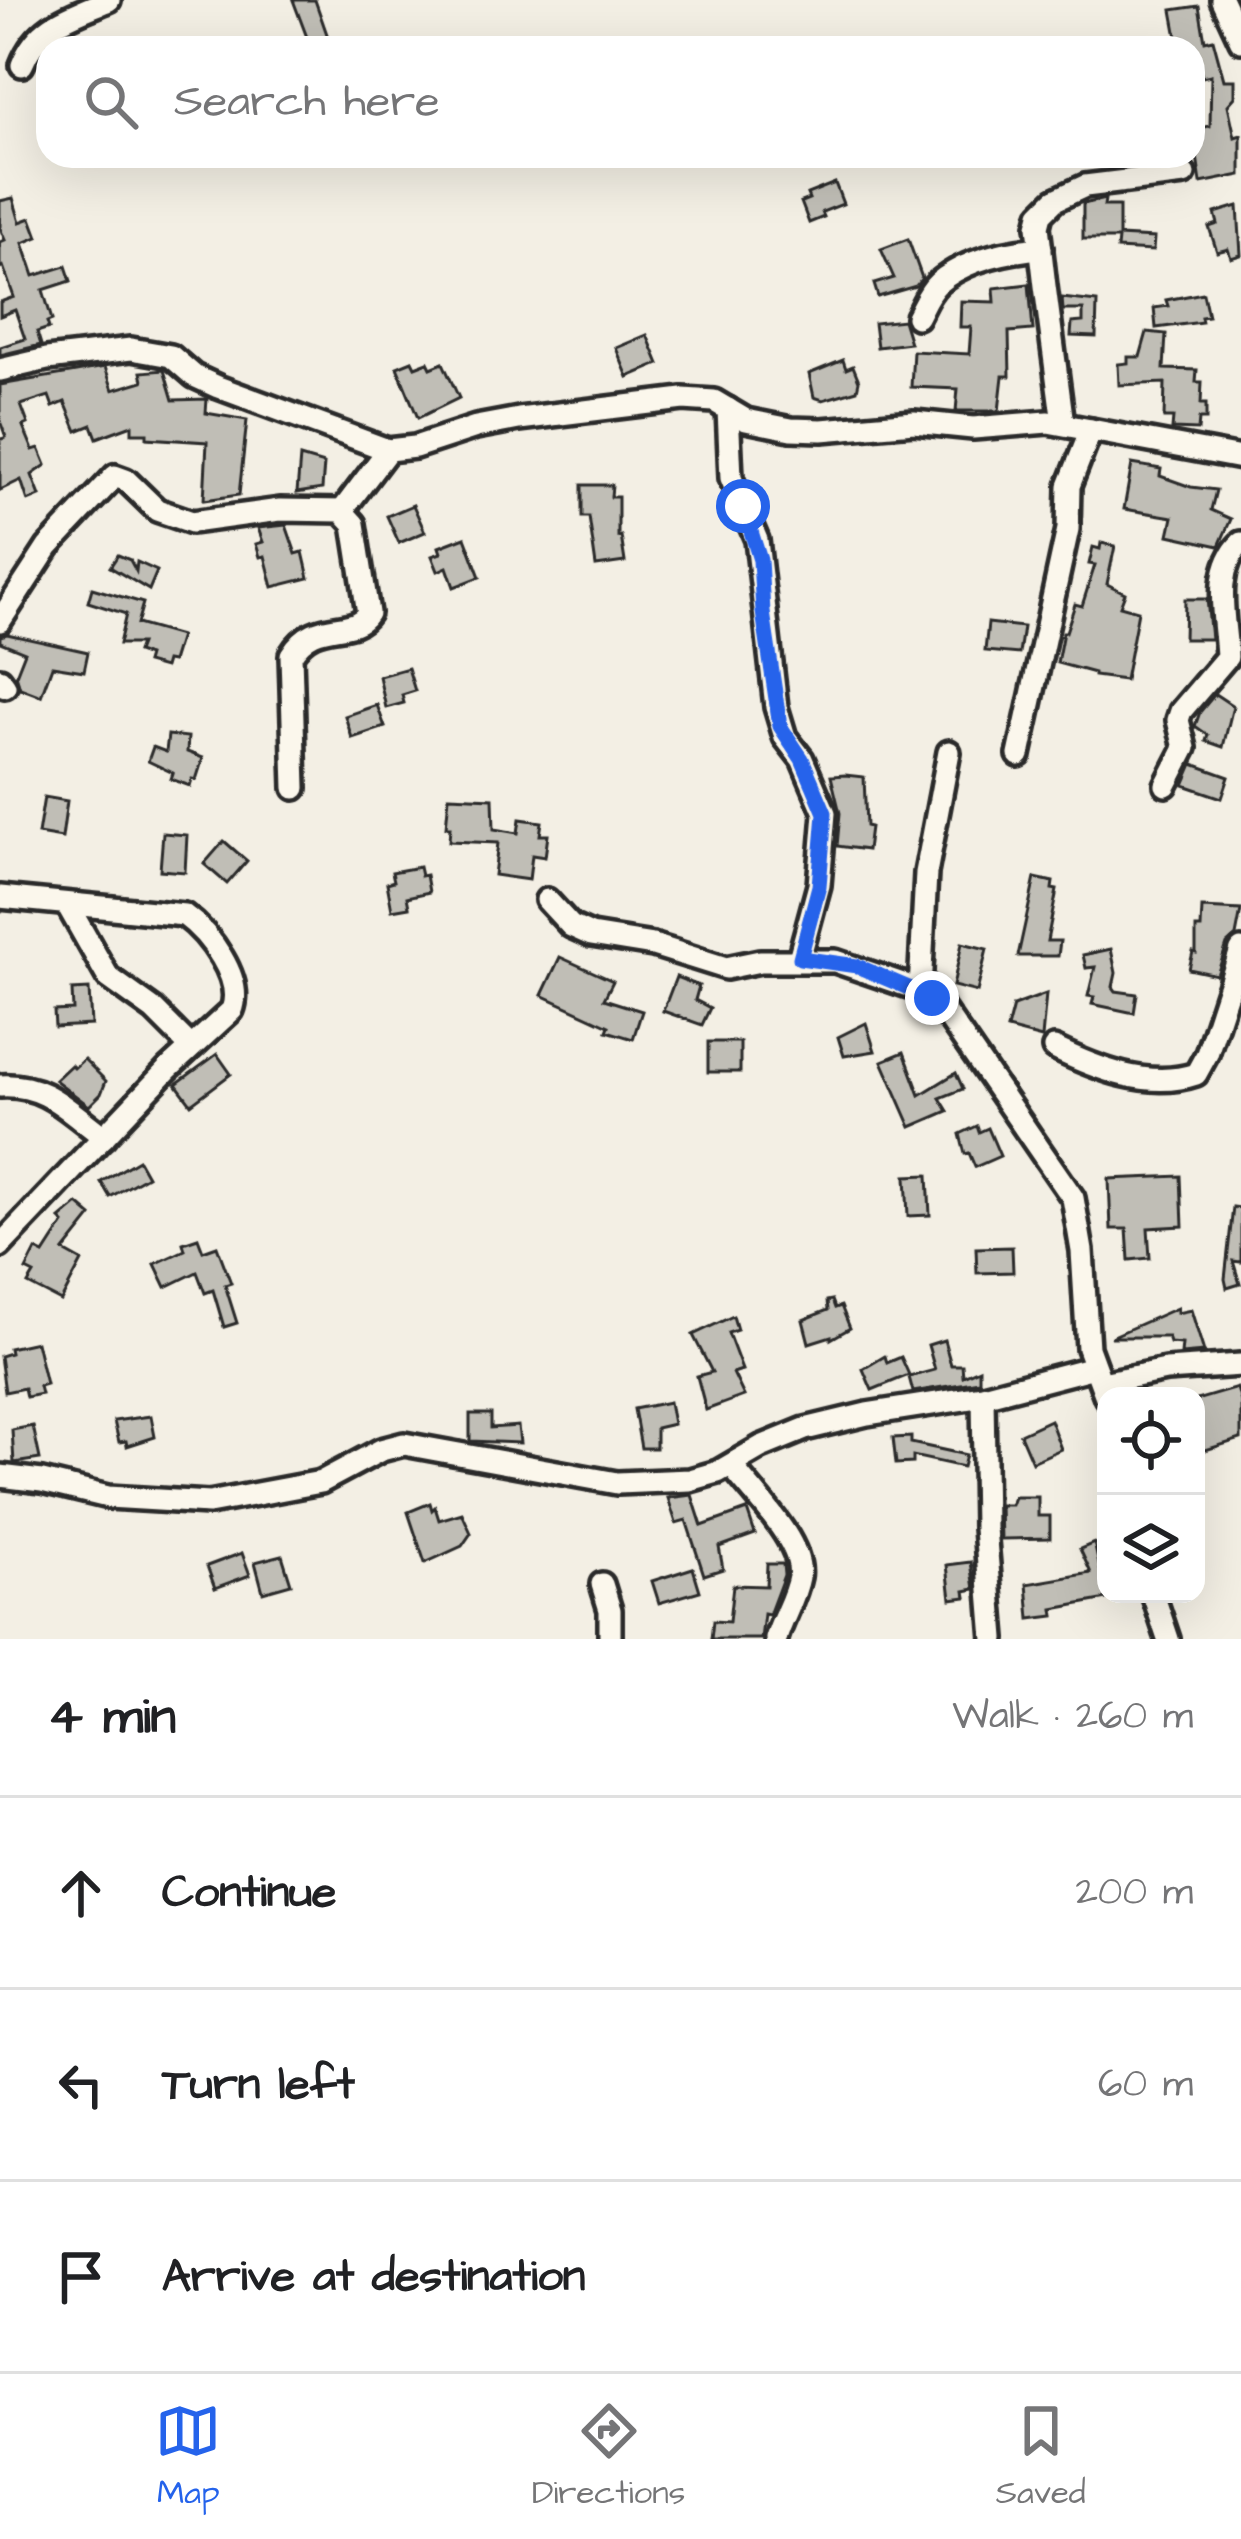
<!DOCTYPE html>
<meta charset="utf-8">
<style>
:root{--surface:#fff;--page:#f2f2f2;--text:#202124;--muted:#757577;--line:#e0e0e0;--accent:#2563eb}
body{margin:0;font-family:"Architects Daughter",sans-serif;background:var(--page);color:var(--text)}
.controls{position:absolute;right:36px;bottom:36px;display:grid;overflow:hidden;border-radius:24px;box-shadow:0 12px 48px #0002}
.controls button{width:108px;height:108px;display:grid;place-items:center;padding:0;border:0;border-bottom:3px solid var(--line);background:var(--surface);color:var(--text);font:60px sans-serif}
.stop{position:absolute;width:36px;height:36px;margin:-27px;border:9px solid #2563eb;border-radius:50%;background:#fff}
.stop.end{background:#2563eb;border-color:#fff;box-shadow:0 3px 12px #0008}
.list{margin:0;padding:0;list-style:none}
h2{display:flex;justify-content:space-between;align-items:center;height:156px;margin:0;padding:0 48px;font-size:51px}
h2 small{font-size:39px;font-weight:400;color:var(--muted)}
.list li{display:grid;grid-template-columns:78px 1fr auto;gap:36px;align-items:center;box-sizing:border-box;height:192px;padding:0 48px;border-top:3px solid var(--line)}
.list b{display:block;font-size:45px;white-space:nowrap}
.list em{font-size:39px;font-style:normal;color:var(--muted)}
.icon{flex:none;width:66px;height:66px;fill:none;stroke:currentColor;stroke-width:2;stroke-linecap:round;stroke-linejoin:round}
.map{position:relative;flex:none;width:1241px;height:1639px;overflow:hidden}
.search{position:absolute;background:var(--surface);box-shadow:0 12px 48px #0002;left:36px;right:36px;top:36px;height:132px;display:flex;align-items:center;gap:30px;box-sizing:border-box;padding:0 42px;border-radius:36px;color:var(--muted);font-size:45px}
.sheet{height:732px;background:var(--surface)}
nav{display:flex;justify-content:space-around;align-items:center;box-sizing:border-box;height:168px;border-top:3px solid var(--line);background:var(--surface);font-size:33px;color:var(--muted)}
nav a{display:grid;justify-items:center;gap:6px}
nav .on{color:var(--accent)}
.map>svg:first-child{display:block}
</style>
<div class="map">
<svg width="1241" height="1639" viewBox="0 0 1241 1639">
<rect width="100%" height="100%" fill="#f3efe4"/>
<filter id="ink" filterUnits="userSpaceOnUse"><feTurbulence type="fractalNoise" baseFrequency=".00833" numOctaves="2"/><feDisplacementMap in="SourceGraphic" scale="24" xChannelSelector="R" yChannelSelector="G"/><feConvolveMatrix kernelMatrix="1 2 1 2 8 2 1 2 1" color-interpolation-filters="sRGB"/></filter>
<g filter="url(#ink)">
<g fill="#c0beb6" stroke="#2b2b2b" stroke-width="3">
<path d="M293,0H315L330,43L311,48Z"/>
<path d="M1199,6L1205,41L1213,39L1224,80H1235V97L1228,105L1235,137L1241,135V175L1201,183L1193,129L1210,126L1211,75L1202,77L1194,48H1179L1172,10Z"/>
<path d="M835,183L843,204L822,212L824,217L809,223L801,202L809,199L807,194Z"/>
<path d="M13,198L20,222L31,218L38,237L23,243L34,276L66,266L71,281L43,290L52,320L47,322L49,328L37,332L41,345L0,355V347L25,339L15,310L0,316V302L14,297L3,266L0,268V242L5,240L0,228V201Z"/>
<path d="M1105,199L1104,206H1119V236L1154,238L1153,251L1117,249L1118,239H1083V204Z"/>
<path d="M1238,206L1241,255L1231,258L1228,249L1217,252L1209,227L1218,224L1215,213Z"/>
<path d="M908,239L922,278L916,286L878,297L874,284L894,278L881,249Z"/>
<path d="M1029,284L1033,330L1009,332L1010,376H1003L999,411H956L958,389L911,387L913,351L969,354L971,327H960L961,301L995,302L994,288Z"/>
<path d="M1203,293L1208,316L1201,317L1202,322L1156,328L1154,308L1168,306L1166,300Z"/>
<path d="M1062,298L1097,302L1096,337L1071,336L1072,323L1083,322V310H1063Z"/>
<path d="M903,320L910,343L877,347L874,323Z"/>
<path d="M1147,332L1166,334L1164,369L1197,370L1196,382H1202L1201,404H1206V419H1199L1198,430L1172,429L1173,418H1164L1165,383L1119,385L1118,364L1128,363V357H1140Z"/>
<path d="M647,335L659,364L628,377L616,348Z"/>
<path d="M843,360L846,369L853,366L859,381L857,390L823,400L814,397L809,374Z"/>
<path d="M412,361L415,367L428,362L431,368L443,363L459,398L418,418L397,367Z"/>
<path d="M105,367L113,390L143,381L141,372L164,370L173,400L207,399L206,413L247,420L239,495L204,500L207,442L147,438V433H132V425L97,438L92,425L77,431L65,402L53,407L49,396L21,405L28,424L23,426L33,450L39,448L46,465L32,475L40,496L28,501L21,480L0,490V440L6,437L0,421V385Z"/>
<path d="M300,457L324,464L322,489L297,493Z"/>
<path d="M1132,464L1161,469L1160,476L1191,487L1216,490L1211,510L1231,519L1219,546L1169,535L1173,517L1124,509Z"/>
<path d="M582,485H612L611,497H618V537L621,536L625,562L596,566L589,517H582Z"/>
<path d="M413,505L425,532L399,543L387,516Z"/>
<path d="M286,525L296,554L303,552L309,578L273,587L265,556L260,557L256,544L263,542L258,528Z"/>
<path d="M465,537L480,577L454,587L447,567L438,571L432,556L441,553L439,547Z"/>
<path d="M1101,543L1115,546L1107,584L1125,593L1120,606L1138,611L1125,680L1094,676V673L1057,663L1063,632H1066L1075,604L1082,606L1095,565L1089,564L1093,547L1100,549Z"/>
<path d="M118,555L130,560L136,571L137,562L157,571L149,590L110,567Z"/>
<path d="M92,588L143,603L137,624L180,636L172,662L166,661L164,668L146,663L148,656L137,652L140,644H119L126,614L88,602Z"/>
<path d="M1185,599H1207L1211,639H1184Z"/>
<path d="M988,623L1023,627L1019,654L985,651Z"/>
<path d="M7,634L88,652L84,671L52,666L41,696L20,688L16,675L25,652L0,642V636Z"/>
<path d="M408,668L415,691L402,695L404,703L386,708L379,676Z"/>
<path d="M1215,694L1233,706L1223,747L1206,741L1208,735L1195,726L1200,712Z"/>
<path d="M377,705L385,727L352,738L345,716Z"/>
<path d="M168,735L188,737L187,752L203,758L196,780L192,779L190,786L171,779L173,773L148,761L153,747L166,752Z"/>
<path d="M1193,764L1229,777L1222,798L1184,785Z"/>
<path d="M845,775L864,777L866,826L870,827L867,850L837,846L840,813L831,776Z"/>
<path d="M449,796L493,798L494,829L518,833L520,819L542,822L540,835H548L545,857L532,855L529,880L494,875L498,843L449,841L450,827H446Z"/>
<path d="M44,797L67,801L62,838L38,834Z"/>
<path d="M163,833L187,835L185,872L160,870Z"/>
<path d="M224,841L247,861L227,884L204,864Z"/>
<path d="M419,867L421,876L426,875L429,892L407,897L409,907L392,910L387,883L394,881L392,872Z"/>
<path d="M1035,878L1053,882L1052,889L1057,890L1047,941H1060L1058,956H1018Z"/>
<path d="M1202,908L1241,910L1236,936L1227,944L1217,975L1189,969L1193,952L1196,953V928H1201Z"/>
<path d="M962,943L987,949L977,992L953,986Z"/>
<path d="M1111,949L1116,973L1113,987L1116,991L1137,994L1134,1013L1092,1004L1094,997L1088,996L1095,967L1086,968L1083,955Z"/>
<path d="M560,957L613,981L604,999L642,1011L633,1039L607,1031L609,1026L542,995Z"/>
<path d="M676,977L699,986L695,1000L710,1008L702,1025L663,1011Z"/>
<path d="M89,989L91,1025L55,1027L54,1011L73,1010L72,990Z"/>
<path d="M1046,994L1042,1038L1007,1029L1013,1006Z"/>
<path d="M866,1023L875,1051L844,1056L838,1037Z"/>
<rect x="708" y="1042" width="32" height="30"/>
<path d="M904,1052L920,1095L956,1073L963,1089L940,1098L948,1111L911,1127L882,1061Z"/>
<path d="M217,1054L231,1074L191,1104L176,1084Z"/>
<path d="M84,1059L106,1081L101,1094L89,1106L55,1080L71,1065L74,1068Z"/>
<path d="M977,1126L979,1132L988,1128L1000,1156L975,1167L969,1153L965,1154L960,1134Z"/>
<path d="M138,1160L147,1176L110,1197L101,1182Z"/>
<path d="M928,1175L930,1215L908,1216L906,1176Z"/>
<path d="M1181,1176L1183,1226L1148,1228L1150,1258L1129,1260L1127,1229H1111L1109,1179Z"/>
<path d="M78,1204L92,1216L64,1251L82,1261L61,1301L28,1284L34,1274L26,1270L36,1250L44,1254L64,1223L60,1219Z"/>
<path d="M1233,1207L1241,1208V1262L1233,1261L1240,1284L1227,1288L1225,1279Z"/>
<path d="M198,1238L203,1251L217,1246L231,1283L225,1285L237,1323L224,1327L213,1290L205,1293L197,1272L166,1287L155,1264L185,1250L183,1243Z"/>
<path d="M1012,1247L1013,1272L977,1273L976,1248Z"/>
<path d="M832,1300L835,1308L841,1306L850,1328L831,1339V1336L809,1343L803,1320L828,1310L827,1301Z"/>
<path d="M1177,1308V1313L1191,1310L1204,1352L1181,1354L1182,1344L1170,1343L1168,1337H1111Z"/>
<path d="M733,1316L737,1330L728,1333L742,1370L733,1373L744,1396L706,1410L697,1376L712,1372L693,1335Z"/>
<path d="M944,1340L951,1365H962L963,1376L979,1369V1381L913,1392L909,1377L935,1370L928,1345Z"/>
<path d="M36,1342L46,1384L39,1386L41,1394L26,1397L24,1388L5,1392L0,1356L10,1353L9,1348Z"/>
<path d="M885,1356L887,1363L901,1357L909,1375L872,1390L863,1369Z"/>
<path d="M1237,1388L1241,1402V1439L1196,1453V1400Z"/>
<path d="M669,1402L673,1424L656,1428V1448H641L634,1409Z"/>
<path d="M470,1414H491V1428L518,1426L520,1443L470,1441Z"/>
<path d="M151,1416L155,1437L127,1446L126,1441L119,1442L114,1421Z"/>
<path d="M1050,1420L1061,1449L1032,1462L1020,1434Z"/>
<path d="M33,1426L40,1459L14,1463L12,1430Z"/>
<path d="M911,1437V1443L966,1455L963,1467L913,1456V1463L896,1464L893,1438Z"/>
<path d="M692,1495L702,1526L747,1510L755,1534L719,1547L723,1569L704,1575L686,1520L676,1523L668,1498Z"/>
<path d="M1014,1497H1038V1516H1050V1538L1001,1539L1000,1505H1011Z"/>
<path d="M430,1503L432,1510L435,1507L439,1520L462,1513L471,1533L462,1546L425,1563L408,1512Z"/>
<path d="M1094,1543L1107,1599L1053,1609L1054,1616L1030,1619L1027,1584L1091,1573L1080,1549Z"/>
<path d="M242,1553L250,1575L215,1588L207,1566Z"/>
<path d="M282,1555L291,1584L263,1592L255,1562Z"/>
<path d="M971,1562L975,1589L965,1591L966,1597L951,1599L947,1565Z"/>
<path d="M767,1564H783L784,1575L769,1615L764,1614L761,1639H711L713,1621L729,1622L733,1585L766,1586Z"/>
<path d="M693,1568L700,1591L659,1603L652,1581Z"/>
</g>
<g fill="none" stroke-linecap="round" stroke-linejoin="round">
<defs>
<g id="minor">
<path d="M1222,0L1241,41"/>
<path d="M22,65C38,24 71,16 109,0"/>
<path d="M917,317C923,306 928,292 938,283C965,260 1006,251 1041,248"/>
<path d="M0,370L47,359L131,349L171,356L194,376L218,387L388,450L415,447L476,427L519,419L683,399L714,401L746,420L791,429L822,430L914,422L973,428L1048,422L1241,458"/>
<path d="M728,409L731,478L757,540L776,707L785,737L802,759L825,813L819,885L799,959"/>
<path d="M1063,424L1045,286L1038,226L1041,214L1055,200L1085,186L1184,174"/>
<path d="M342,511L388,450"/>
<path d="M0,621L48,547L115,476L126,480L157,510L192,522L280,510L342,511L354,524L368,613C352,638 315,615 291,655L295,788"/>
<path d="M0,679L5,686"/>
<path d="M1019,755L1068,529L1069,486L1091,430"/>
<path d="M1166,785L1185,748L1178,720L1181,711L1227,657C1226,621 1211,572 1241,543"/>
<path d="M0,897L184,915C209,933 244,979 232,1010L168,1069L0,1246"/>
<path d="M547,900L571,926L591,935L653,945L726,968L760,961H835L920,990L940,1005L1073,1198L1082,1251L1088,1348L1106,1397"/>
<path d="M68,906L108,977L154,1010L191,1047"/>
<path d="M920,990L926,873L949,752"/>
<path d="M1054,1048C1095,1068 1149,1090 1196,1074L1207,1054L1241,950"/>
<path d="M0,1086C46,1083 68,1111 104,1137"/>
<path d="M1102,1383L1166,1370L1241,1365"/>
<path d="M983,1396L985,1528L994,1639"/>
<path d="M732,1466C751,1492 805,1543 799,1577C795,1599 782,1618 776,1639"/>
<path d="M0,1476L42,1481L108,1497L209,1503L321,1482L381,1450L404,1444L617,1483L690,1480L718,1472L761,1447L805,1429L867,1414L983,1396L1094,1367"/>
<path d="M602,1584L610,1610V1639"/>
<path d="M1153,1594L1168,1639"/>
</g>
</defs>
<use href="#minor" stroke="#2b2b2b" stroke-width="30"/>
<use href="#minor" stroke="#fbf7ec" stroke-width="21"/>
</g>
</g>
<g fill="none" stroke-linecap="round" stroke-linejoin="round" filter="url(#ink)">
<path stroke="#2563eb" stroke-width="15" d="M743,506L760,560L763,612L780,726L802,759L825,813L819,886L800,958L857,966L932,998"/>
</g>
</svg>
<div class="controls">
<button><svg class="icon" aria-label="locate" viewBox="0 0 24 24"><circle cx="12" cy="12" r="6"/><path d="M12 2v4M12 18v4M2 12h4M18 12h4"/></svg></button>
<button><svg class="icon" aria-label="layers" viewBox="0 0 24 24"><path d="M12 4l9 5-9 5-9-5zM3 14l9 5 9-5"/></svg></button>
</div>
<div class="stop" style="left:743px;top:506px"></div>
<div class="stop end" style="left:932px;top:998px"></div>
<div class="search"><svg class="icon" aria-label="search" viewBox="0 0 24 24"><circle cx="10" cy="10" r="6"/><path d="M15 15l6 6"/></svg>Search here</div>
</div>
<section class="sheet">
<h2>4 min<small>Walk · 260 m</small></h2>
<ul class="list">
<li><svg class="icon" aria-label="ahead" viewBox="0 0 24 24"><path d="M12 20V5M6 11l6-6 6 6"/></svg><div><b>Continue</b></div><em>200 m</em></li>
<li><svg class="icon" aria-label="left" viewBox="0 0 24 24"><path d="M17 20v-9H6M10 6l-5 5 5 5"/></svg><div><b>Turn left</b></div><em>60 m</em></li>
<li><svg class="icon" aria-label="arrive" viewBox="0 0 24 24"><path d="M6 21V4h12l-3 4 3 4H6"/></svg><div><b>Arrive at destination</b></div></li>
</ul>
</section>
<nav>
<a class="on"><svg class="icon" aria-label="map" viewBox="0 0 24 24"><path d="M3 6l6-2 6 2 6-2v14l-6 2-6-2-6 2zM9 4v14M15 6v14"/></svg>Map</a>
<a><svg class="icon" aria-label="directions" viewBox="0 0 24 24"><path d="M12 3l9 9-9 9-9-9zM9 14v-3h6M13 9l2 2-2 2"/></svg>Directions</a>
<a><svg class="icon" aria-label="saved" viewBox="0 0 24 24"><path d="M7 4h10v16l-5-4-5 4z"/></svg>Saved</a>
</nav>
